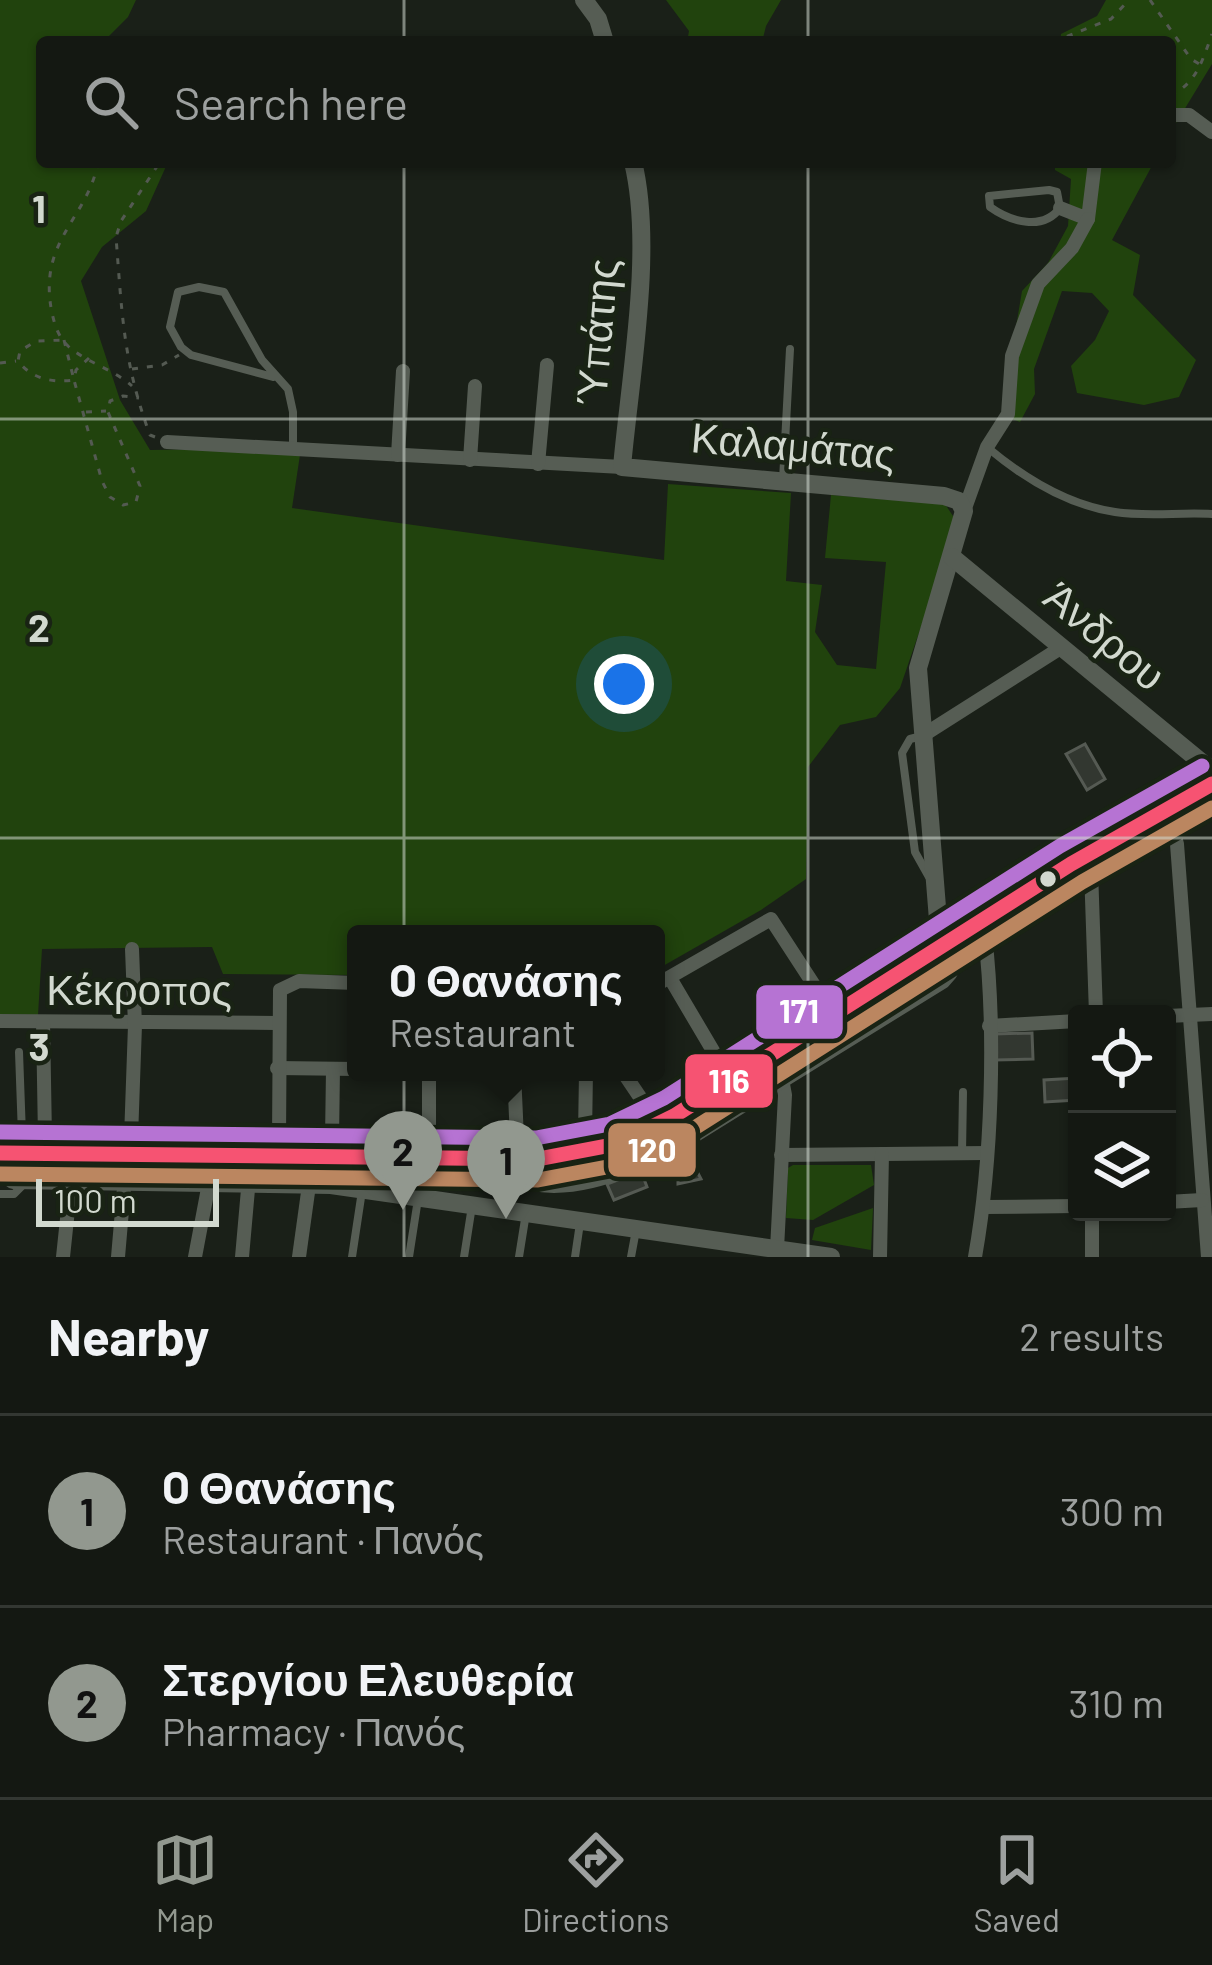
<!DOCTYPE html>
<meta charset="utf-8">
<style>
:root{--surface:#141812;--page:#1d211b;--text:#f1f3f6;--muted:#9da09f;--line:#333732;--accent:#92988f}
body{margin:0;font-family:Barlow,sans-serif;background:var(--page);color:var(--text)}
.controls{position:absolute;right:36px;bottom:36px;display:grid;overflow:hidden;border-radius:12px;box-shadow:0 3px 9px #0004}
.controls button{width:108px;height:108px;display:grid;place-items:center;padding:0;border:0;border-bottom:3px solid var(--line);background:var(--surface);color:var(--text);font:60px sans-serif}
.scale{position:absolute;left:36px;bottom:30px;width:183px;box-sizing:border-box;padding-left:12px;border:6px solid #d2d9cf;border-top:0;font-size:33px;line-height:42px;white-space:nowrap;color:#d2d9cf;-webkit-text-stroke:9px #192314;paint-order:stroke}
.you{position:absolute;left:624px;top:684px;width:42px;height:42px;margin:-30px;border:9px solid #fff;border-radius:50%;background:#1a73e8;box-shadow:0 0 0 18px #1a73e833}
.badge{display:grid;place-items:center;width:78px;height:78px;border-radius:50%;background:var(--accent);color:#111;font-size:39px;font-weight:700}
.pin{position:absolute;translate:-50% -99px;filter:drop-shadow(0 3px 6px #0008)}
.pin::after{content:'';position:absolute;top:63px;width:42px;height:36px;background:inherit;clip-path:polygon(0 0,100% 0,50% 100%)}
.popup{position:absolute;left:347px;top:925px;width:318px;height:156px;box-sizing:border-box;display:grid;place-content:center;border-radius:12px;background:var(--surface);filter:drop-shadow(0 3px 9px #0005);font-size:39px;white-space:nowrap;color:var(--muted)}
.popup b{font-size:45px;color:var(--text)}
.popup::after{content:'';position:absolute;left:50%;top:100%;margin-left:-24px;border:24px solid transparent;border-top-color:var(--surface)}
.list{margin:0;padding:0;list-style:none}
h2{display:flex;justify-content:space-between;align-items:center;height:156px;margin:0;padding:0 48px;font-size:51px}
h2 small{font-size:39px;font-weight:400;color:var(--muted)}
.list li{display:grid;grid-template-columns:78px 1fr auto;gap:36px;align-items:center;box-sizing:border-box;height:192px;padding:0 48px;border-top:3px solid var(--line)}
.list b{display:block;font-size:45px;white-space:nowrap}
.list p{margin:0;font-size:39px;white-space:nowrap;color:var(--muted)}
.list em{font-size:39px;font-style:normal;color:var(--muted)}
.icon{flex:none;width:66px;height:66px;fill:none;stroke:currentColor;stroke-width:2;stroke-linecap:round;stroke-linejoin:round}
.map{position:relative;flex:none;width:1212px;height:1257px;overflow:hidden}
.search{position:absolute;background:var(--surface);box-shadow:0 3px 9px #0004;left:36px;right:36px;top:36px;height:132px;display:flex;align-items:center;gap:30px;box-sizing:border-box;padding:0 42px;border-radius:12px;color:var(--muted);font-size:45px}
.sheet{height:540px;background:var(--surface)}
nav{display:flex;justify-content:space-around;align-items:center;box-sizing:border-box;height:168px;border-top:3px solid var(--line);background:var(--surface);font-size:33px;color:var(--muted)}
nav a{display:grid;justify-items:center;gap:6px}
nav .on{color:var(--accent)}
.map>svg:first-child{display:block}
</style>
<div class="map">
<svg width="1212" height="1257" viewBox="0 0 1212 1257">
<rect width="100%" height="100%" fill="#1a2018"/>
<g fill="#21430d">
<path d="M0,0H136L128,17L103,42H42V162H168L146,211L102,247L81,281L120,400L150,450L301,448L292,508L664,560L668,484L791,493L786,581L822,585L815,632L837,665L876,669L886,562L825,558L831,495L945,504L955,519L948,548L900,688L876,717L840,725L808,767L806,879L761,910L656,970V934H356V975L223,974L212,947L42,949L38,1015L0,1014Z"/>
<path d="M666,0H781L766,26L762,42H687L689,31Z"/>
<path d="M1106,0H1212V64L1170,133V42H1060L1061,34L1097,16Z"/>
<path d="M1055,162H1154L1112,240L1140,255L1133,295L1196,360L1179,397L1144,405L1077,393L1071,366L1095,340L1109,311L1092,293L1062,291L1034,369L1035,394L1020,422L1010,418L1004,398L1022,291L1048,263L1068,226L1071,179L1055,170Z"/>
<path d="M793,1165H871L874,1185L813,1220L786,1218L788,1168Z"/>
<path d="M873,1208L871,1250L812,1240L815,1228Z"/>
</g>
<g fill="#323730" stroke="#555a53" stroke-width="3">
<path d="M1085,744L1105,779L1087,790L1066,754Z"/>
<path d="M1032,1033L1033,1059L995,1060L994,1034Z"/>
<path d="M1077,1078V1100L1045,1102L1044,1080Z"/>
<path d="M688,1154L701,1179L678,1184V1162Z"/>
<path d="M641,1171L647,1187L614,1200L607,1184Z"/>
</g>
<g fill="none" stroke-linecap="round" stroke-linejoin="round">
<g stroke="#545a52" stroke-width="3" stroke-dasharray="6 9" stroke-linecap="butt">
<path d="M1150,0L1191,59L1201,65"/>
<path d="M1053,42L1111,19L1129,0"/>
<path d="M1170,95C1196,85 1203,59 1212,34"/>
<path d="M98,162C88,219 37,240 52,313C55,326 58,336 68,346C87,363 113,369 132,386"/>
<path d="M64,340L74,380C52,383 32,379 18,361L20,351L36,341Z"/>
<path d="M89,358L76,370L74,380L102,481L110,497L123,505L136,502L140,486L108,412L110,401L123,396L139,398"/>
<path d="M0,363L16,361"/>
<path d="M132,369L162,365L179,355"/>
<path d="M86,412L106,411"/>
<path d="M155,437L150,435C123,362 122,313 116,237L121,221L160,162"/>
</g>
<g stroke="#565d54" stroke-width="8">
<path d="M1049,190L1057,192L1060,208C1043,231 1011,222 990,207L989,196Z"/>
<path d="M273,377L191,355L181,347L170,327L178,292L199,287L224,292L262,360L288,389L293,412V447"/>
<path d="M988,448C1024,478 1068,505 1115,512C1147,517 1180,512 1212,514"/>
<path d="M783,480L790,349"/>
<path d="M922,736L910,739L902,753L915,852L929,877"/>
<path d="M19,1052L22,1135"/>
<path d="M962,1153L963,1092"/>
<path d="M0,1194H14L24,1184"/>
<path d="M352,1257L362,1191"/>
<path d="M409,1257L418,1199"/>
<path d="M464,1257L472,1206"/>
<path d="M519,1257L526,1213"/>
<path d="M575,1257L580,1223"/>
<path d="M631,1257L636,1230"/>
</g>
<g stroke="#565d54" stroke-width="14">
<path d="M1170,115H1189L1212,132"/>
<path d="M1060,208L1088,219L1095,162"/>
<path d="M167,442L622,467"/>
<path d="M398,455L403,371"/>
<path d="M470,460L475,386"/>
<path d="M538,464L547,365"/>
<path d="M964,511L987,447L1008,414L1012,356L1038,284L1072,248L1088,219"/>
<path d="M922,736L1062,647"/>
<path d="M1171,824L1177,844L1208,1257"/>
<path d="M1091,870L1096,1014"/>
<path d="M670,978L722,1066"/>
<path d="M656,985L771,919L825,1002"/>
<path d="M1167,1016L1212,1014"/>
<path d="M0,1021L277,1023"/>
<path d="M43,1022L45,1138"/>
<path d="M989,1026L1077,1021"/>
<path d="M277,1068L356,1069"/>
<path d="M514,1072L517,1139"/>
<path d="M623,1072L650,1112"/>
<path d="M585,1135L586,1072L623,1073"/>
<path d="M131,1138L135,1025L132,949"/>
<path d="M279,1139L280,990L299,981L356,983"/>
<path d="M332,1139L333,1069"/>
<path d="M429,1139V1072"/>
<path d="M781,1155L987,1153"/>
<path d="M1167,1202L1202,1200"/>
<path d="M984,1207L1077,1206"/>
<path d="M777,1249L785,1095L782,1079"/>
<path d="M63,1257L71,1181"/>
<path d="M118,1257L125,1176"/>
<path d="M195,1257L209,1183"/>
<path d="M242,1257L249,1178"/>
<path d="M299,1257L309,1185"/>
<path d="M880,1257L882,1154"/>
<path d="M975,1257C992,1161 996,1031 985,935"/>
<path d="M1092,1257V1212"/>
</g>
<g stroke="#565d54" stroke-width="18">
<path d="M584,0L598,19L605,42"/>
<path d="M633,162C654,248 630,377 622,467L944,496L959,501L964,511L918,668L940,945"/>
<path d="M952,557L1212,771"/>
<path d="M0,1138L517,1139L585,1135L650,1112L878,969H902"/>
<path d="M512,1176C563,1197 620,1172 666,1151L942,980L949,972V957"/>
<path d="M13,1180L331,1185L831,1257"/>
</g>
<g stroke="#565e52" stroke-width="21">
<path d="M879,1002L1031,905L1212,804"/>
<path d="M0,1153L538,1159L617,1144L674,1116L1071,864L1212,784"/>
<path d="M0,1170L557,1173L624,1157L675,1131"/>
</g>
<defs>
<path id="bus-1" d="M0,1153L538,1159L617,1144L674,1116L1071,864L1212,784"/>
<path id="bus-2" d="M0,1174L538,1180L623,1164L685,1134L1082,882L1212,808"/>
<path id="bus-3" d="M0,1132L536,1138L610,1124L664,1098L1060,846L1202,766"/>
</defs>
<use href="#bus-1" stroke="#192314" stroke-width="24"/>
<use href="#bus-2" stroke="#192314" stroke-width="24"/>
<use href="#bus-3" stroke="#192314" stroke-width="24"/>
<use href="#bus-1" stroke="#f65372" stroke-width="15"/>
<use href="#bus-2" stroke="#bb8660" stroke-width="15"/>
<use href="#bus-3" stroke="#b673d3" stroke-width="15"/>
</g>
<path fill="none" stroke="#d2d9cf" stroke-width="3" stroke-opacity="0.55" d="M404,0V42M808,0V42M404,162V1257M808,162V1257M0,419H1212M0,838H1212"/>
<circle fill="#d2d9cf" stroke="#192314" stroke-width="4.5" cx="1048" cy="879" r="10"/>
<g text-anchor="middle" stroke-width="9" stroke-linejoin="round" paint-order="stroke">
<g font-size="42" fill="#d2d9cf" stroke="#192314">
<text transform="translate(597 332) rotate(-85)" y="15">Ύπάτης</text>
<text transform="translate(793 446) rotate(5)" y="15">Καλαμάτας</text>
<text transform="translate(1105 636) rotate(40)" y="15">Άνδρου</text>
<text x="139" y="1005">Κέκροπος</text>
</g>
</g>
<g font-size="39" text-anchor="middle" font-weight="bold" fill="#d2d9cf" stroke="#192314" stroke-width="9" stroke-linejoin="round" paint-order="stroke">
<text x="39" y="223">1</text>
<text x="39" y="642">2</text>
<text x="39" y="1061">3</text>
</g>
<g stroke="#192314" stroke-width="4.5">
<rect x="754" y="983" width="91" height="58" rx="12" fill="#b673d3"/>
<rect x="683" y="1052" width="92" height="58" rx="12" fill="#f65372"/>
<rect x="606" y="1121" width="92" height="58" rx="12" fill="#bb8660"/>
</g>
<g font-size="33" text-anchor="middle" font-weight="bold" fill="#fff">
<text x="799" y="1023">171</text>
<text x="729" y="1093">116</text>
<text x="652" y="1162">120</text>
</g>
</svg>
<div class="controls">
<button><svg class="icon" aria-label="locate" viewBox="0 0 24 24"><circle cx="12" cy="12" r="6"/><path d="M12 2v4M12 18v4M2 12h4M18 12h4"/></svg></button>
<button><svg class="icon" aria-label="layers" viewBox="0 0 24 24"><path d="M12 4l9 5-9 5-9-5zM3 14l9 5 9-5"/></svg></button>
</div>
<div class="scale">100 m</div>
<div class="you"></div>
<div class="pin badge" style="left:506px;top:1219px">1</div>
<div class="popup"><b>O Θανάσης</b>Restaurant</div>
<div class="pin badge" style="left:403px;top:1210px">2</div>
<div class="search"><svg class="icon" aria-label="search" viewBox="0 0 24 24"><circle cx="10" cy="10" r="6"/><path d="M15 15l6 6"/></svg>Search here</div>
</div>
<section class="sheet">
<h2>Nearby<small>2 results</small></h2>
<ul class="list">
<li><span class="badge">1</span><div><b>O Θανάσης</b><p>Restaurant · Πανός</p></div><em>300 m</em></li>
<li><span class="badge">2</span><div><b>Στεργίου Ελευθερία</b><p>Pharmacy · Πανός</p></div><em>310 m</em></li>
</ul>
</section>
<nav>
<a class="on"><svg class="icon" aria-label="map" viewBox="0 0 24 24"><path d="M3 6l6-2 6 2 6-2v14l-6 2-6-2-6 2zM9 4v14M15 6v14"/></svg>Map</a>
<a><svg class="icon" aria-label="directions" viewBox="0 0 24 24"><path d="M12 3l9 9-9 9-9-9zM9 14v-3h6M13 9l2 2-2 2"/></svg>Directions</a>
<a><svg class="icon" aria-label="saved" viewBox="0 0 24 24"><path d="M7 4h10v16l-5-4-5 4z"/></svg>Saved</a>
</nav>
